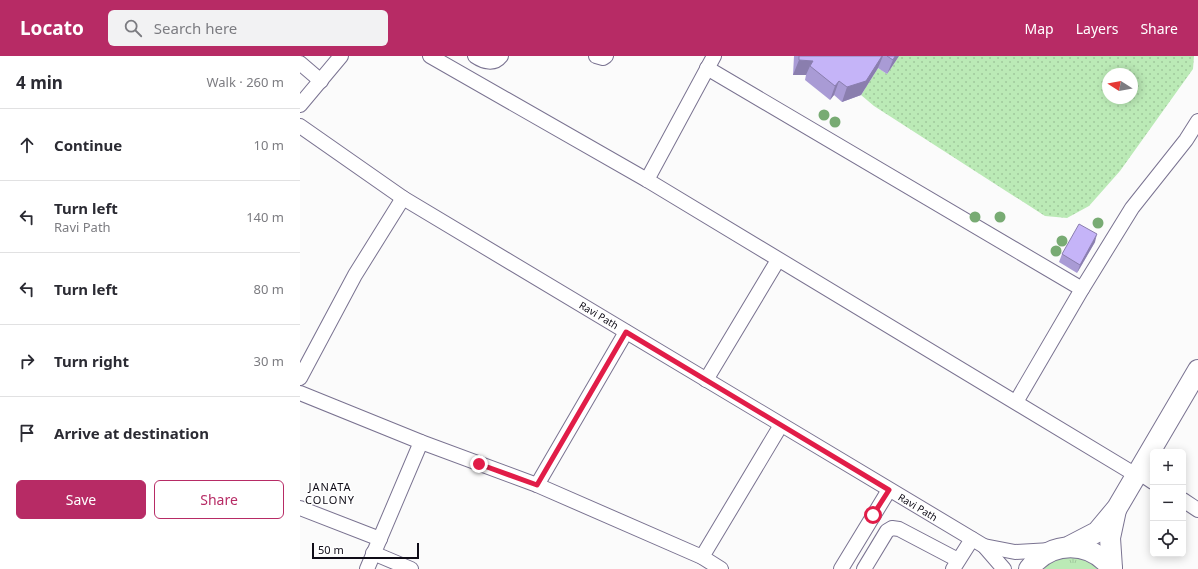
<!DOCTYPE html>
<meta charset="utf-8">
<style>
:root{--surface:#fff;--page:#f2f2f3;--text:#2b2b33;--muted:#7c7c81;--line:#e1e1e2;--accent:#b72b65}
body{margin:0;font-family:"Noto Sans",sans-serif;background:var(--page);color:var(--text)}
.controls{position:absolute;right:12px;bottom:12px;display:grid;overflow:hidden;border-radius:6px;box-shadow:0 2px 10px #0003}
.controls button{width:36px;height:36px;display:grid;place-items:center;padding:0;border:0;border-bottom:1px solid var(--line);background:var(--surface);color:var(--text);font:20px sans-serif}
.compass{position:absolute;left:802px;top:12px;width:36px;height:36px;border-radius:50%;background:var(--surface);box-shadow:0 2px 10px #0003;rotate:281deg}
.scale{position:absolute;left:12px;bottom:10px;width:107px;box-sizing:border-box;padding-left:4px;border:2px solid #0f0c17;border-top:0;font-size:11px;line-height:14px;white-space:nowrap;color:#0f0c17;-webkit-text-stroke:3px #fff;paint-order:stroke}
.stop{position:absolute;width:12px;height:12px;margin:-9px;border:3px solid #e11d48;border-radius:50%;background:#fff}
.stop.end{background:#e11d48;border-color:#fff;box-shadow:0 1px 4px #0008}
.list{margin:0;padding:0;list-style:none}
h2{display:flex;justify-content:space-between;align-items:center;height:52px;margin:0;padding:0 16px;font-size:17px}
h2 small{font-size:13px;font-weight:400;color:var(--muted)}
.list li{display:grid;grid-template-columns:26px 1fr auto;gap:12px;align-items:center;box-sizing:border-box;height:72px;padding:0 16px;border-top:1px solid var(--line)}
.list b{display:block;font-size:15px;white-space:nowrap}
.list p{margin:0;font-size:13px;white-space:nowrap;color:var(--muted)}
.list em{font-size:13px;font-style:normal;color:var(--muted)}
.actions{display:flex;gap:8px;padding:12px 16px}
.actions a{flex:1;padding:9px 0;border:1px solid var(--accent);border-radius:6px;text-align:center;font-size:14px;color:var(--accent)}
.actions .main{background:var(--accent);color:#fff}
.icon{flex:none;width:22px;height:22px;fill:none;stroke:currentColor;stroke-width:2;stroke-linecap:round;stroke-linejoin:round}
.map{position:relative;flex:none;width:898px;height:513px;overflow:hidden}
header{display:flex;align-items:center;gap:24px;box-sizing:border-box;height:56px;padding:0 20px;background:var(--accent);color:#fff}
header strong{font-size:19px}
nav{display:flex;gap:22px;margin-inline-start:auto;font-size:14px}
.search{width:280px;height:36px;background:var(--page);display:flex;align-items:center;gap:10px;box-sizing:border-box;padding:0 14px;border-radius:6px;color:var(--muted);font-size:15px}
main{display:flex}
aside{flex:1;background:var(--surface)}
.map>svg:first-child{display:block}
</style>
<header>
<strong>Locato</strong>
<div class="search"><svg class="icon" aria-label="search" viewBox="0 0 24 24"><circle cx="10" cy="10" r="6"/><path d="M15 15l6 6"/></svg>Search here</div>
<nav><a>Map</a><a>Layers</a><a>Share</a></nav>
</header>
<main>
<aside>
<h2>4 min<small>Walk · 260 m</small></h2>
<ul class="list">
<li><svg class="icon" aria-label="ahead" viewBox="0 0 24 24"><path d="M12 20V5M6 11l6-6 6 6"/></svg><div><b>Continue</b></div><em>10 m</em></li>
<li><svg class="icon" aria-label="left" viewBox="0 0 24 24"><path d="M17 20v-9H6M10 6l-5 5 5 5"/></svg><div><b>Turn left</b><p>Ravi Path</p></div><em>140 m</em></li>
<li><svg class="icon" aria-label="left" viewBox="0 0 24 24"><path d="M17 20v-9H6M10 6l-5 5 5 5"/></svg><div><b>Turn left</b></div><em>80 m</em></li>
<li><svg class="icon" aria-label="right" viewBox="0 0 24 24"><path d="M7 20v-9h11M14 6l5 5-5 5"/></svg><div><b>Turn right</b></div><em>30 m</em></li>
<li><svg class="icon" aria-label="arrive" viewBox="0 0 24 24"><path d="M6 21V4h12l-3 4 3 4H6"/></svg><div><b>Arrive at destination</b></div></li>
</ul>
<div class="actions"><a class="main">Save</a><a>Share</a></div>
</aside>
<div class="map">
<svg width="898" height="513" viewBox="0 0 898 513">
<defs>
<pattern id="grass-dots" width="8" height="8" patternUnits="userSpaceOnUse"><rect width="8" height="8" fill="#bbeab6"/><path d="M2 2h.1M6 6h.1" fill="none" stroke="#a0c89c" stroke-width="1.8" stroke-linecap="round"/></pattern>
<pattern id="park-tufts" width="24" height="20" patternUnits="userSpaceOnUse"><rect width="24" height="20" fill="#bbeab6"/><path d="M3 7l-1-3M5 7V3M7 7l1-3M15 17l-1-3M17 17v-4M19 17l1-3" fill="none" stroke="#a0c89c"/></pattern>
</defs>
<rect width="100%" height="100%" fill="#fbfbfb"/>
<path fill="url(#grass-dots)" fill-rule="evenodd" d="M599,0H894L893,13L820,115L789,150L767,162L745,160L574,50L561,39L578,12L587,18ZM808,18H832V42H808Z"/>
<path fill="url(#park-tufts)" d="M779,498L802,513H739L753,501Z"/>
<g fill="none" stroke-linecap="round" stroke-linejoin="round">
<defs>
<g id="street">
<path d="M130,0L347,124L836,419"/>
<path d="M175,0C184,6 194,9 201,0"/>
<path d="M296,0L303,2L306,0"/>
<path d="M0,7L21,25"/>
<path d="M407,12L782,233"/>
<path d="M0,49L41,0"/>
<path d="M0,70L103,142L684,490L704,513"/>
<path d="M347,124L414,0"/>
<path d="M0,322L55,219L103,142"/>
<path d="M406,324L478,204"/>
<path d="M0,337L121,386L237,429L402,501L421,513"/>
<path d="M716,346L782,233L832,152L886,84L898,65"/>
<path d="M838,416L853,426"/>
<path d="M237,429L326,276"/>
<path d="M883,444L898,454"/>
<path d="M0,452L80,483"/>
<path d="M684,490L715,496L751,494"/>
<path d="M73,497L111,513"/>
<path d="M402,501L481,369"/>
<path d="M67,513L121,386"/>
<path d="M541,513L589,434"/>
<path d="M564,513L587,475L592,472L599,473L658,504"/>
<path d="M653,513L672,483"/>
</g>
<g id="secondary">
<path d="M770,490L797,476L817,452L898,314"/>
<path d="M812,512L810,482L816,454"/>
<path d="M729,513C751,484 790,484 812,513"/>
</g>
</defs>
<use href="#street" stroke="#7a7391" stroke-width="16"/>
<use href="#secondary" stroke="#7a7391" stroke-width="22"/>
<use href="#street" stroke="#fff" stroke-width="14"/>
<use href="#secondary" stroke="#fff" stroke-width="20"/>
</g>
<g fill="#78ab73">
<circle cx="524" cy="59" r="5.5"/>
<circle cx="535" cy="66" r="5.5"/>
<circle cx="675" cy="161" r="5.5"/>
<circle cx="700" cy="161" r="5.5"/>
<circle cx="798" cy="167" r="5.5"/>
<circle cx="762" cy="185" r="5.5"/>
<circle cx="756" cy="195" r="5.5"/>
</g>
<g fill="#a99bd5">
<path d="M494,0H599L587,18L578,12L561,39L542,46L534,39L530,44L505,24L506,19H493Z"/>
<path d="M795,186L777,217L759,206L762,198Z"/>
</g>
<g fill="#8a7eae">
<path d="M582,0H583L578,12L561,39L542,46L547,31Z"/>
<path d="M595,0H599L587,18L593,4Z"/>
<path d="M499,4L513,5L510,10L506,19H493Z"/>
<path d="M539,25L534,39L530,44L535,30Z"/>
<path d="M797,178L795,186L777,217L780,209Z"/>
</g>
<g fill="#c5b4f8" stroke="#8a7eae">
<path d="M499,0H582L566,25L547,31L539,25L535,30L510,10L513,5L499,4Z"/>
<path d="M587,0H595L593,4Z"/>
<path d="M779,168L797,178L780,209L762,198Z"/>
</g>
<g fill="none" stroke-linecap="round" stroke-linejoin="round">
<path stroke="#e11d48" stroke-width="5" d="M179,408L237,429L326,276L589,434L573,459"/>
</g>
<g text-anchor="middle" stroke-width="3" stroke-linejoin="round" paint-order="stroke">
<g font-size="10" fill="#0f0c17" stroke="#fff">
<text transform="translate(299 259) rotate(31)" y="4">Ravi Path</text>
<text transform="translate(618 451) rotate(31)" y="4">Ravi Path</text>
</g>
<g font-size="11" letter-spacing="1" fill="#0f0c17" stroke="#fff">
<text x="30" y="435">JANATA<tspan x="30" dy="13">COLONY</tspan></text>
</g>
</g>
</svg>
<div class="controls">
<button>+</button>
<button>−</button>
<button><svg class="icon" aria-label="locate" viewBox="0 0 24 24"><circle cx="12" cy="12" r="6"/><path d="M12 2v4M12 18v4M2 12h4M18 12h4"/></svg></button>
</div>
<svg class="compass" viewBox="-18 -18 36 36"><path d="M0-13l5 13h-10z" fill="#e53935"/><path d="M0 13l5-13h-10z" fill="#7c7c81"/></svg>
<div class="scale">50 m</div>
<div class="stop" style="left:573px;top:459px"></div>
<div class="stop end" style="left:179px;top:408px"></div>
</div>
</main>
